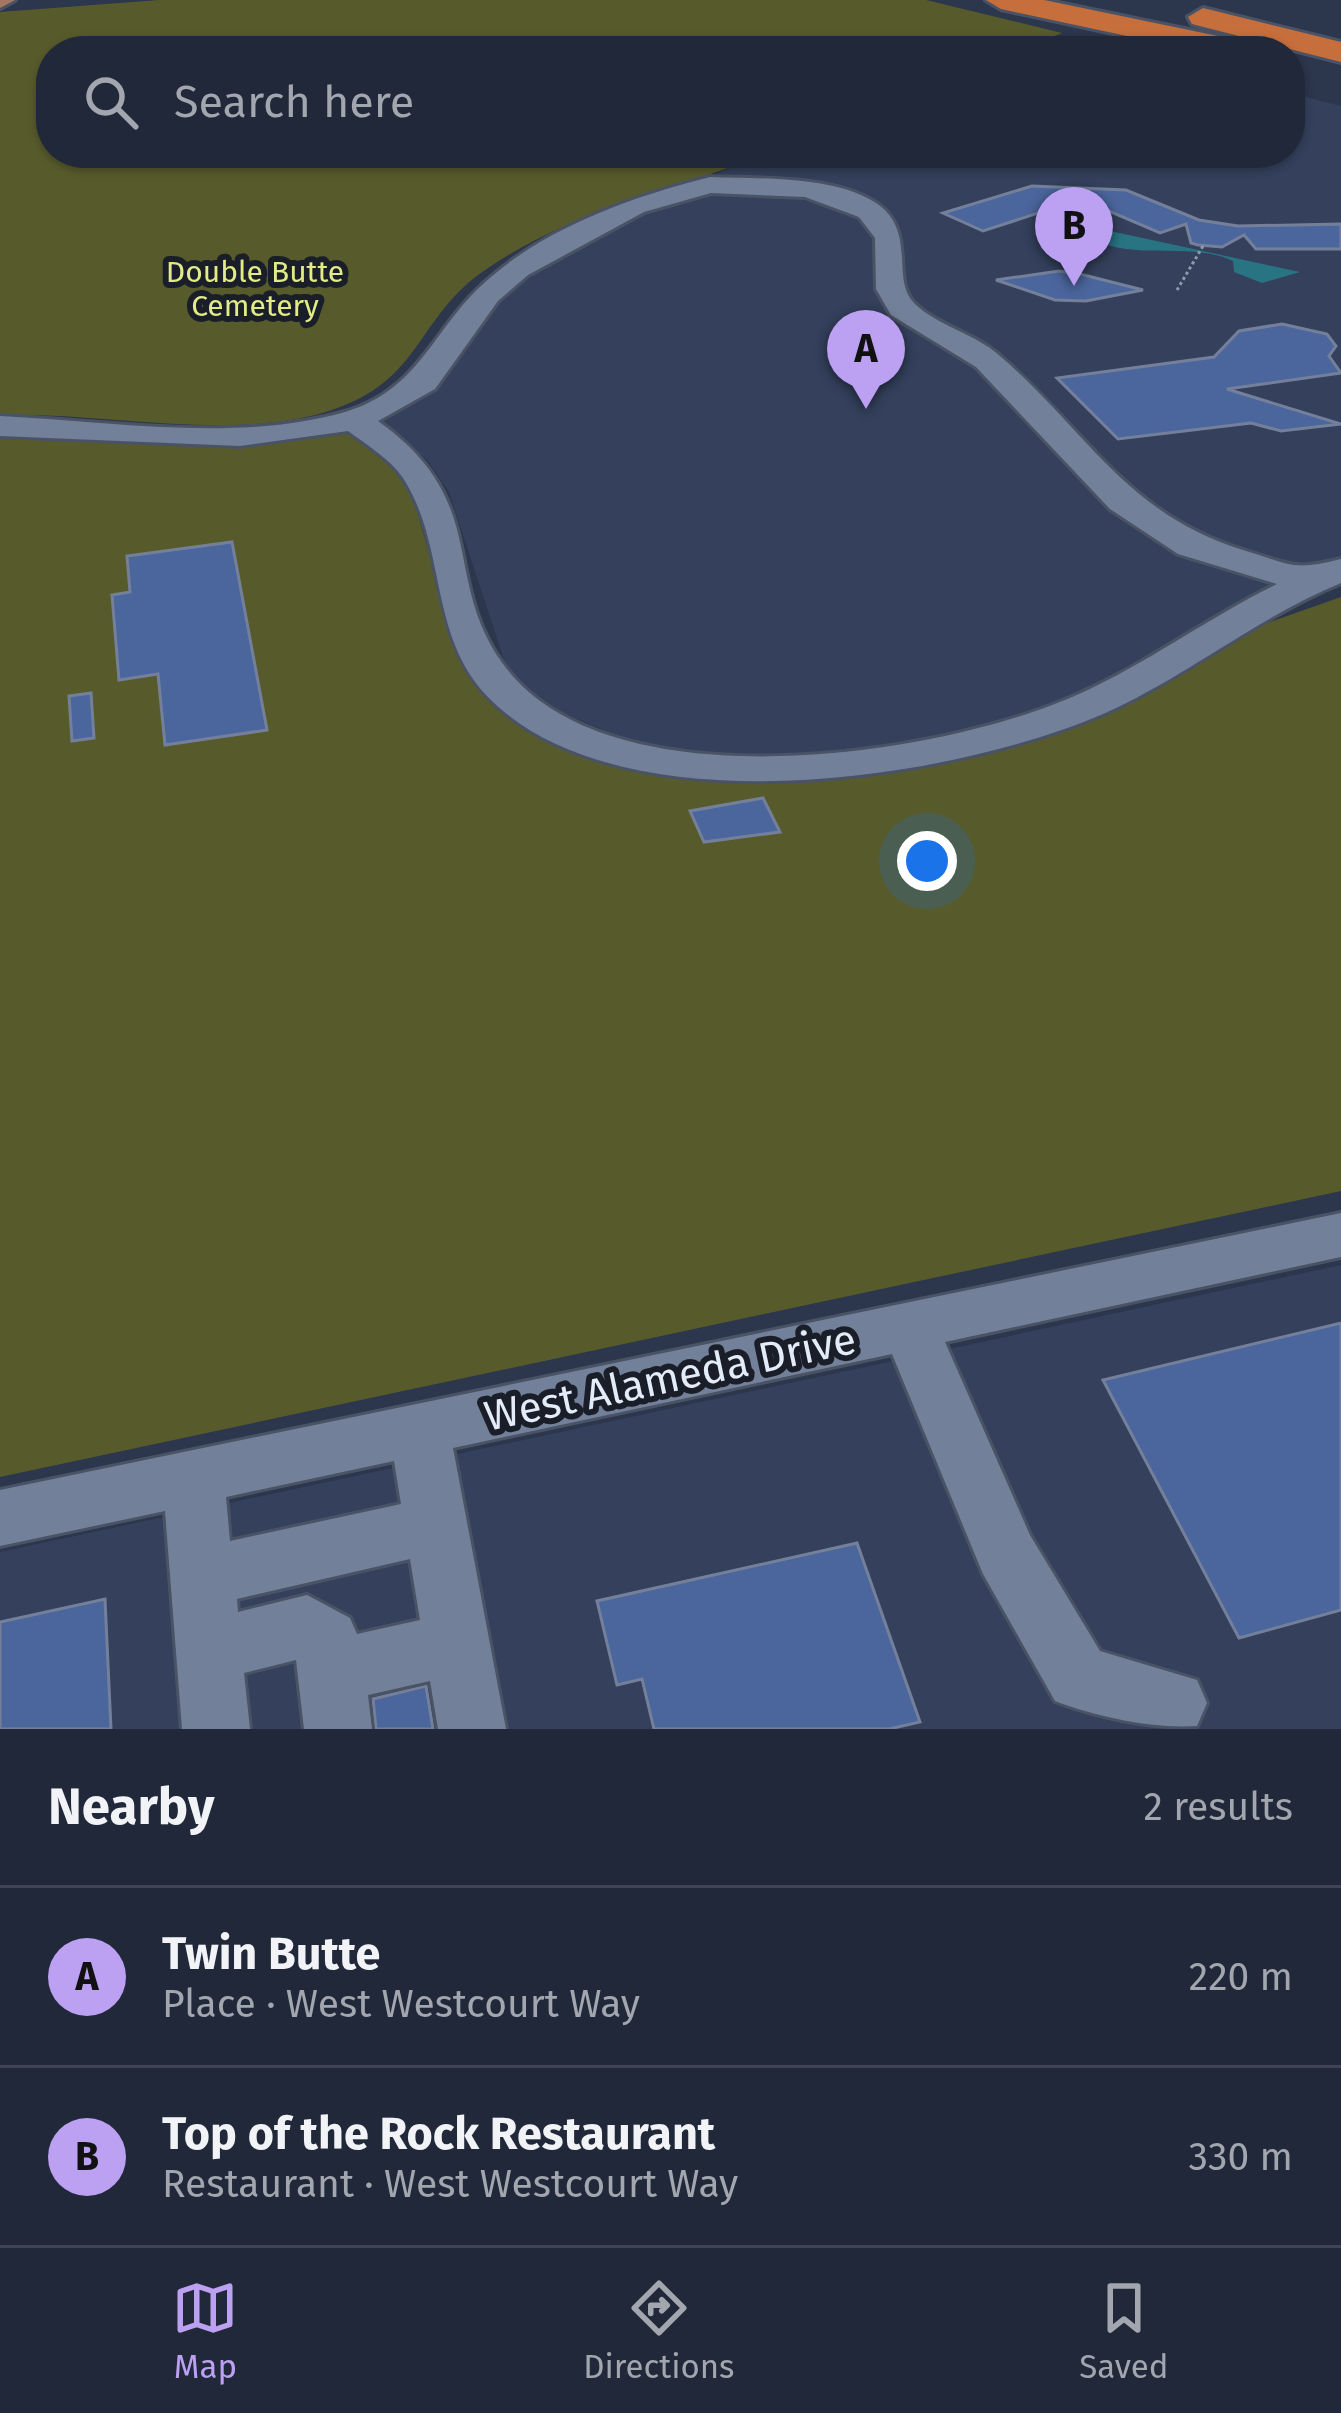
<!DOCTYPE html>
<meta charset="utf-8">
<style>
:root{--surface:#212839;--page:#2d3444;--text:#f1f3f6;--muted:#a2a6ae;--line:#3e4453;--accent:#bca0f2}
body{margin:0;font-family:"Fira Sans",sans-serif;background:var(--page);color:var(--text)}
.you{position:absolute;left:927px;top:861px;width:42px;height:42px;margin:-30px;border:9px solid #fff;border-radius:50%;background:#1a73e8;box-shadow:0 0 0 18px #1a73e833}
.badge{display:grid;place-items:center;width:78px;height:78px;border-radius:50%;background:var(--accent);color:#111;font-size:39px;font-weight:700}
.pin{position:absolute;translate:-50% -99px;filter:drop-shadow(0 3px 6px #0008)}
.pin::after{content:'';position:absolute;top:63px;width:42px;height:36px;background:inherit;clip-path:polygon(0 0,100% 0,50% 100%)}
.list{margin:0;padding:0;list-style:none}
h2{display:flex;justify-content:space-between;align-items:center;height:156px;margin:0;padding:0 48px;font-size:51px}
h2 small{font-size:39px;font-weight:400;color:var(--muted)}
.list li{display:grid;grid-template-columns:78px 1fr auto;gap:36px;align-items:center;box-sizing:border-box;height:180px;padding:0 48px;border-top:3px solid var(--line)}
.list b{display:block;font-size:45px;white-space:nowrap}
.list p{margin:0;font-size:39px;white-space:nowrap;color:var(--muted)}
.list em{font-size:39px;font-style:normal;color:var(--muted)}
.icon{flex:none;width:66px;height:66px;fill:none;stroke:currentColor;stroke-width:2;stroke-linecap:round;stroke-linejoin:round}
.map{position:relative;flex:none;width:1341px;height:1729px;overflow:hidden}
.search{position:absolute;background:var(--surface);box-shadow:0 3px 9px #0004;left:36px;right:36px;top:36px;height:132px;display:flex;align-items:center;gap:30px;box-sizing:border-box;padding:0 42px;border-radius:48px;color:var(--muted);font-size:45px}
.sheet{height:516px;background:var(--surface)}
nav{display:flex;justify-content:space-around;align-items:center;box-sizing:border-box;height:168px;border-top:3px solid var(--line);background:var(--surface);font-size:33px;color:var(--muted)}
nav a{display:grid;justify-items:center;gap:6px}
nav .on{color:var(--accent)}
.map>svg:first-child{display:block}
</style>
<div class="map">
<svg width="1341" height="1729" viewBox="0 0 1341 1729">
<rect width="100%" height="100%" fill="#2c364c"/>
<g fill="#34405c">
<path d="M1290,93L1341,106V558L1290,577L1070,697L981,726L873,750L748,759L632,742L549,707L509,675L449,492L428,461L380,419L447,377L499,300L566,252L672,200L701,180L767,153H1290Z"/>
<path d="M1341,1265V1729H0V1552Z"/>
</g>
<g fill="#575b2c">
<path d="M159,0H926L1062,33L1017,51H51V153H767C671,192 577,208 488,268C414,317 425,380 329,411C231,442 104,412 0,415V12Z"/>
<path d="M337,431L367,440L408,479L456,649L483,691L642,769L679,776L789,779L1133,696L1267,623L1341,597V1191L0,1477V432Z"/>
</g>
<path fill="#287483" d="M1101,229L1300,272L1262,283L1234,272L1233,261C1188,240 1129,263 1088,236Z"/>
<g fill="#4b659d" stroke="#74809a" stroke-width="3">
<path d="M1032,186L1126,190L1199,220L1238,226L1341,224V249H1256L1244,235L1222,247L1198,245L1191,243L1186,224L1160,233L1081,199L983,231L943,213Z"/>
<path d="M1059,271L1080,274L1143,290L1086,301L1055,300L996,280Z"/>
<path d="M1282,324L1327,334L1336,346L1329,356L1341,373L1227,389L1341,424L1281,431L1251,423L1118,439L1057,378L1214,357L1239,331Z"/>
<path d="M232,542L267,730L165,745L158,674L119,680L112,595L130,592L127,556Z"/>
<path d="M91,693L94,738L72,741L69,696Z"/>
<path d="M763,798L780,832L704,842L690,811Z"/>
<path d="M1341,1323V1610L1239,1638L1103,1380Z"/>
<path d="M857,1543L920,1722L889,1729H654L642,1679L617,1685L597,1601Z"/>
<path d="M105,1599L111,1729H0V1622Z"/>
<path d="M426,1686L433,1729H376L373,1699Z"/>
</g>
<g fill="none" stroke-linecap="round" stroke-linejoin="round">
<defs>
<g id="minor">
<path d="M710,177C759,179 837,175 879,205C917,234 890,280 915,304C938,326 976,334 1000,356C1087,431 1126,515 1246,551C1292,565 1293,571 1341,559V583C1258,617 1186,677 1103,714C948,781 617,831 487,696C428,634 447,546 403,478C390,459 367,445 348,431L240,446L0,436V416C110,421 237,443 345,412C419,390 432,331 482,285C543,228 631,197 710,177ZM711,193L805,197L859,217L875,238L876,289L891,315L976,367L1110,509L1178,554L1277,584C1209,617 1148,663 1079,694C940,757 606,807 503,664C440,577 492,502 378,421L435,389L498,301L528,275L644,212Z"/>
<path d="M1341,1213V1257L945,1342L1030,1535L1100,1651L1197,1680L1207,1703L1197,1726C1153,1729 1097,1717 1055,1701L983,1574L892,1354L453,1448L506,1729H438L430,1681L368,1695L372,1729H304L296,1660L244,1673L250,1729H182L165,1511L0,1546V1490ZM394,1461L401,1504L230,1541L226,1497ZM410,1559L420,1620L357,1634L350,1618L307,1595L238,1612L237,1599Z"/>
</g>
<path id="major" d="M0,0H15L0,8Z"/>
<g id="highway">
<path d="M986,0H1044L1242,41L1258,51H1197L1001,9Z"/>
<path d="M1203,8L1341,42V62L1192,24L1188,17Z"/>
</g>
</defs>
<use href="#minor" stroke="#4a5365" stroke-width="6"/>
<use href="#major" stroke="#4a5365" stroke-width="6"/>
<use href="#highway" stroke="#4a5365" stroke-width="6"/>
<path stroke="#919aac" stroke-width="3" stroke-dasharray="3 3" stroke-linecap="butt" d="M1177,290L1203,246"/>
<use href="#minor" fill="#738099" fill-rule="evenodd"/>
<use href="#major" fill="#a57661" fill-rule="evenodd"/>
<use href="#highway" fill="#c76f3c" fill-rule="evenodd"/>
</g>
<g text-anchor="middle" stroke-width="12" stroke-linejoin="round" paint-order="stroke">
<g font-size="30" fill="#e2eb86" stroke="#191e28">
<text x="255" y="282">Double Butte<tspan x="255" dy="34">Cemetery</tspan></text>
</g>
<g font-size="42" fill="#e4ecfa" stroke="#191e28">
<text transform="translate(670 1377) rotate(-12)" y="15">West Alameda Drive</text>
</g>
</g>
</svg>
<div class="you"></div>
<div class="pin badge" style="left:866px;top:409px">A</div>
<div class="pin badge" style="left:1074px;top:286px">B</div>
<div class="search"><svg class="icon" aria-label="search" viewBox="0 0 24 24"><circle cx="10" cy="10" r="6"/><path d="M15 15l6 6"/></svg>Search here</div>
</div>
<section class="sheet">
<h2>Nearby<small>2 results</small></h2>
<ul class="list">
<li><span class="badge">A</span><div><b>Twin Butte</b><p>Place · West Westcourt Way</p></div><em>220 m</em></li>
<li><span class="badge">B</span><div><b>Top of the Rock Restaurant</b><p>Restaurant · West Westcourt Way</p></div><em>330 m</em></li>
</ul>
</section>
<nav>
<a class="on"><svg class="icon" aria-label="map" viewBox="0 0 24 24"><path d="M3 6l6-2 6 2 6-2v14l-6 2-6-2-6 2zM9 4v14M15 6v14"/></svg>Map</a>
<a><svg class="icon" aria-label="directions" viewBox="0 0 24 24"><path d="M12 3l9 9-9 9-9-9zM9 14v-3h6M13 9l2 2-2 2"/></svg>Directions</a>
<a><svg class="icon" aria-label="saved" viewBox="0 0 24 24"><path d="M7 4h10v16l-5-4-5 4z"/></svg>Saved</a>
</nav>
